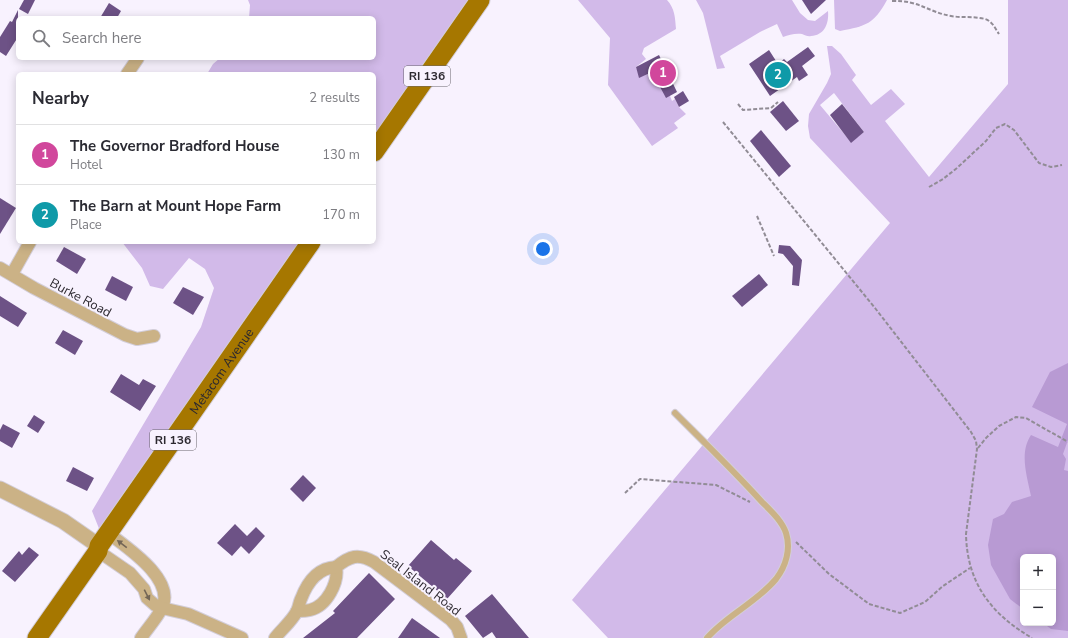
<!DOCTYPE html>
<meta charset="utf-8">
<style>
:root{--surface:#fff;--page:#f7f7f7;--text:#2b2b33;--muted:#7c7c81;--line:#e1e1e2;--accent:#7c3aed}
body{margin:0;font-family:"Nunito Sans",sans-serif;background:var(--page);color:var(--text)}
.controls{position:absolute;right:12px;bottom:12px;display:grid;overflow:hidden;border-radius:6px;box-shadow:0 2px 10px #0003}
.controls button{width:36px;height:36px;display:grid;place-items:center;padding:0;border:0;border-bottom:1px solid var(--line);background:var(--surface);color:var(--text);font:20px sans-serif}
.you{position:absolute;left:543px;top:249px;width:14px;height:14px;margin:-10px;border:3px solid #fff;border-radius:50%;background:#1a73e8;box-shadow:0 0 0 6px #1a73e833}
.badge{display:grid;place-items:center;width:26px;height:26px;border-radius:50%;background:var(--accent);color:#fff;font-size:13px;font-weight:700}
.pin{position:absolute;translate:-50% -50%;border:2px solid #fff;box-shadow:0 1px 4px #0006}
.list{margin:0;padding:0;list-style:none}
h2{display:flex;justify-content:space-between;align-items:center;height:52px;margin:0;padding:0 16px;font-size:17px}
h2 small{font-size:13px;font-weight:400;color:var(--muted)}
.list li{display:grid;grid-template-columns:26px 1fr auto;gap:12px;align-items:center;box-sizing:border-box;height:60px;padding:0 16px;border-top:1px solid var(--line)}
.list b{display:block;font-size:15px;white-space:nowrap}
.list p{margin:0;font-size:13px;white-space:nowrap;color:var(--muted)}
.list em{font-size:13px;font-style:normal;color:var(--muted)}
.icon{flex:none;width:22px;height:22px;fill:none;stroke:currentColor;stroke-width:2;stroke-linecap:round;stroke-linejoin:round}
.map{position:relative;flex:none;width:1068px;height:638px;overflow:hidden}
.search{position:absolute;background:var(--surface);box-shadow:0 2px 10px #0003;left:16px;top:16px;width:360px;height:44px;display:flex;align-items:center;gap:10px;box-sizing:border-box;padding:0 14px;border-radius:6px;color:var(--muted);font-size:15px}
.panel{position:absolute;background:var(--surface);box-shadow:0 2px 10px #0003;left:16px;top:72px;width:360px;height:172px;border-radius:6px}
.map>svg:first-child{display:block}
</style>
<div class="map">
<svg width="1068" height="638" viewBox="0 0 1068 638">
<rect width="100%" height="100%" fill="#f8f2fe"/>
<g fill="#d2bae9" fill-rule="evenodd">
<path d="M248,0H468L374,141V74H207L213,64L220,58H374V18H249L250,5Z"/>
<path d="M578,0H667C675,9 675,17 676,29L644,48L642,54L646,59L636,67L640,77L652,72L670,96L672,101L675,99L679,107L686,114L674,123L678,128L652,146L608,85L610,38Z"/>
<path d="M696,0H792L800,13L808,20L815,21L828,11C829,23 825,35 811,36C808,37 805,35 802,34C795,33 789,35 783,37L777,24L760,32L720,56L725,68L717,69L703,13Z"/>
<path d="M834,0H887C874,24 866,26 840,31L835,29Z"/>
<path d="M1008,0H1068V638H608L572,600L890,223L810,138L808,126L809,114L827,83L831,74L827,46H832L841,54L856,75L852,80L871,105L891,89L905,104L885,121L929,177L1008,84ZM834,93L864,132L851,142L820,105ZM1023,557H1053V623H1023Z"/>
<path d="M122,242H304L100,531L92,511L201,327L214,288L205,269L189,258L163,289L150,286L142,268Z"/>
</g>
<path fill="#b89ad3" d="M1068,363V440L1063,454L1066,459L1064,470L1068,471V631L1051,629L1043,623H1053V557H1023V609L1010,599L991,565L988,545L993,519L1004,514L1012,502L1031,496C1027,476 1019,453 1031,435L1058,447L1067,424L1032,407L1050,372Z"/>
<g fill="#6d5286">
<path d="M24,0H35L28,14L19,9Z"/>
<path d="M802,0H826L811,14Z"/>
<path d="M109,3L121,11L117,18H100Z"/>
<path d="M18,10V37L6,56L0,52V37L10,21L12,22Z"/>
<path d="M808,47L815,56L802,66L808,75L799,81L797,77L770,96L749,64L769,50L778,64L784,59L787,62Z"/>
<path d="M659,55L677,92L666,98L652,72L639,78L636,67Z"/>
<path d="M683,91L689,101L679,107L674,97Z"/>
<path d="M783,101L799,121L786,131L770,112Z"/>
<path d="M842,104L864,132L851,143L830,115Z"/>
<path d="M761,130L791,166L779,177L750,141Z"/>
<path d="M0,198L16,208L0,234Z"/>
<path d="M779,245L790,246L802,260L799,286L792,285L793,266L783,254L778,253Z"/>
<path d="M64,247L86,259L77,274L56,261Z"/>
<path d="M759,274L768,285L742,307L732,296Z"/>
<path d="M112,276L133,287L126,301L105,290Z"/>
<path d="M183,287L204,297L193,315L173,303Z"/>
<path d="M0,296L27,313L18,327L0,316Z"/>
<path d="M63,330L83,341L75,355L55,343Z"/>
<path d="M121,374L139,385L143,379L156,386L140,411L110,392Z"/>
<path d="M34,415L45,422L38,433L27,426Z"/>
<path d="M3,424L20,433L12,448L0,441V430Z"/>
<path d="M73,467L94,478L87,491L66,481Z"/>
<path d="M303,475L316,488L303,502L290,489Z"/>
<path d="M235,524L247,536L256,527L265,536L249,554L241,546L232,556L217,543Z"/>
<path d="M431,540L454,560L456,558L472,571L447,599L408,566Z"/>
<path d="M29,547L39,555L15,582L2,571L19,551L22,555Z"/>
<path d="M369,573L395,599L357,638H303L335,613L333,611Z"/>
<path d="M492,594L529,638H496L492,632L483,638L465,616Z"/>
<path d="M412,618L440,638H398Z"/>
</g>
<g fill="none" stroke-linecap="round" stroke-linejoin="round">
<defs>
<path id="service" d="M675,413C704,442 734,471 762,502C771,511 782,521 786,533C791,549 786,566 776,579C756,603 727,615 707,638"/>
<g id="minor">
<path d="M127,74L138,58"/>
<path d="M0,268L34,288L125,335L137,339L154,336"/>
<path d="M12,274L30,242"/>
<path d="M108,533C126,547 176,579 162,608C157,618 147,629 141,638"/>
<path d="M98,551L130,573L144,589L147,598L155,605L162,608L188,614L242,638"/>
<path d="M297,611C301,611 306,611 310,610C327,606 339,582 336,567C350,556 358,553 374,562L451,620L457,627L461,638"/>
<path d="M275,638C282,629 292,621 297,611C299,607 299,603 301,599C307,583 317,568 336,567"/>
</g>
<path id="tertiary" d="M0,489L63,521L99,546"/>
<g id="primary">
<path d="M374,152L480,0"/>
<path id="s1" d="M37,638L98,551L99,546L311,242"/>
</g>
</defs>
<use href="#service" stroke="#d3ced9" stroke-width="8"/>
<use href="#minor" stroke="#d3ced9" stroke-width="14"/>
<use href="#tertiary" stroke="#d3ced9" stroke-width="17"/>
<use href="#primary" stroke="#d3ced9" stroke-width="21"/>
<g stroke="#918c95" stroke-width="2" stroke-dasharray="4 2" stroke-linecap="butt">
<path d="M892,1C919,0 928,12 951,16C962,18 974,16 985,19C992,21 995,28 999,34"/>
<path d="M738,104L743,110L771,108L778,102"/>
<path d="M723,122L875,308L971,432L976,441L977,449L966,534C967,583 991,614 1032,638"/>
<path d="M929,187L943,179L957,168L986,141L996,128L1005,124L1014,130L1039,163L1051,167L1062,165"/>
<path d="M757,216L774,256"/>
<path d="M978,448L986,438L999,426L1016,417L1026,418L1068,442"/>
<path d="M625,493L640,479L716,485L750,502"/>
<path d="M796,542L829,574L869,604L900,613L925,602L943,586L970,568"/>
</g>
<use href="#service" stroke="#cbb286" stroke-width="6"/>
<use href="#minor" stroke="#cbb286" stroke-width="12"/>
<use href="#tertiary" stroke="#cbb286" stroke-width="15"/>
<use href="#primary" stroke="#a67700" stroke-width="19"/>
</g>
<defs><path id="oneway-solid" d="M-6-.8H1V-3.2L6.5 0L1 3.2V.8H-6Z"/></defs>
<g fill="#746656">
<use href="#oneway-solid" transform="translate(122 544) rotate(-143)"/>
<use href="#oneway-solid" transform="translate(147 595) rotate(63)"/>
</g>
<g text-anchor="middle" stroke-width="4" stroke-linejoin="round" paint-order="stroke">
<g fill="#f8f2fe" stroke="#69656d" stroke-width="1">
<rect x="404" y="66" width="46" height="20" rx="3"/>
<rect x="150" y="430" width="46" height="20" rx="3"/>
</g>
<g font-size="12" font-weight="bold" fill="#2c282f">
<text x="427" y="80">RI 136</text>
<text x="173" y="444">RI 136</text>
</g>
<g font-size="13" fill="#2c282f" stroke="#f8f2fe">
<text transform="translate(81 297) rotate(28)" y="5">Burke Road</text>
<text dy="5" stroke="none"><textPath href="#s1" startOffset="325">Metacom Avenue</textPath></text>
<text transform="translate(421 582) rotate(38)" y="5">Seal Island Road</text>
</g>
</g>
</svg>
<div class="controls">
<button>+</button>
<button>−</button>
</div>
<div class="you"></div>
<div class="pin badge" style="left:663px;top:73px;background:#d1479c">1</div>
<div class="pin badge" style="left:778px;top:75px;background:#0f9aa8">2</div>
<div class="search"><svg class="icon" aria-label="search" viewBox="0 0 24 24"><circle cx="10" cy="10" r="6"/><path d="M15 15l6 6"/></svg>Search here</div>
<section class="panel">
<h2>Nearby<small>2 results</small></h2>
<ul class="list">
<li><span class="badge" style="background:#d1479c">1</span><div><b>The Governor Bradford House</b><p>Hotel</p></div><em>130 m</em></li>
<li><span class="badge" style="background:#0f9aa8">2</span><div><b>The Barn at Mount Hope Farm</b><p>Place</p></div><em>170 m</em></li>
</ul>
</section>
</div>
